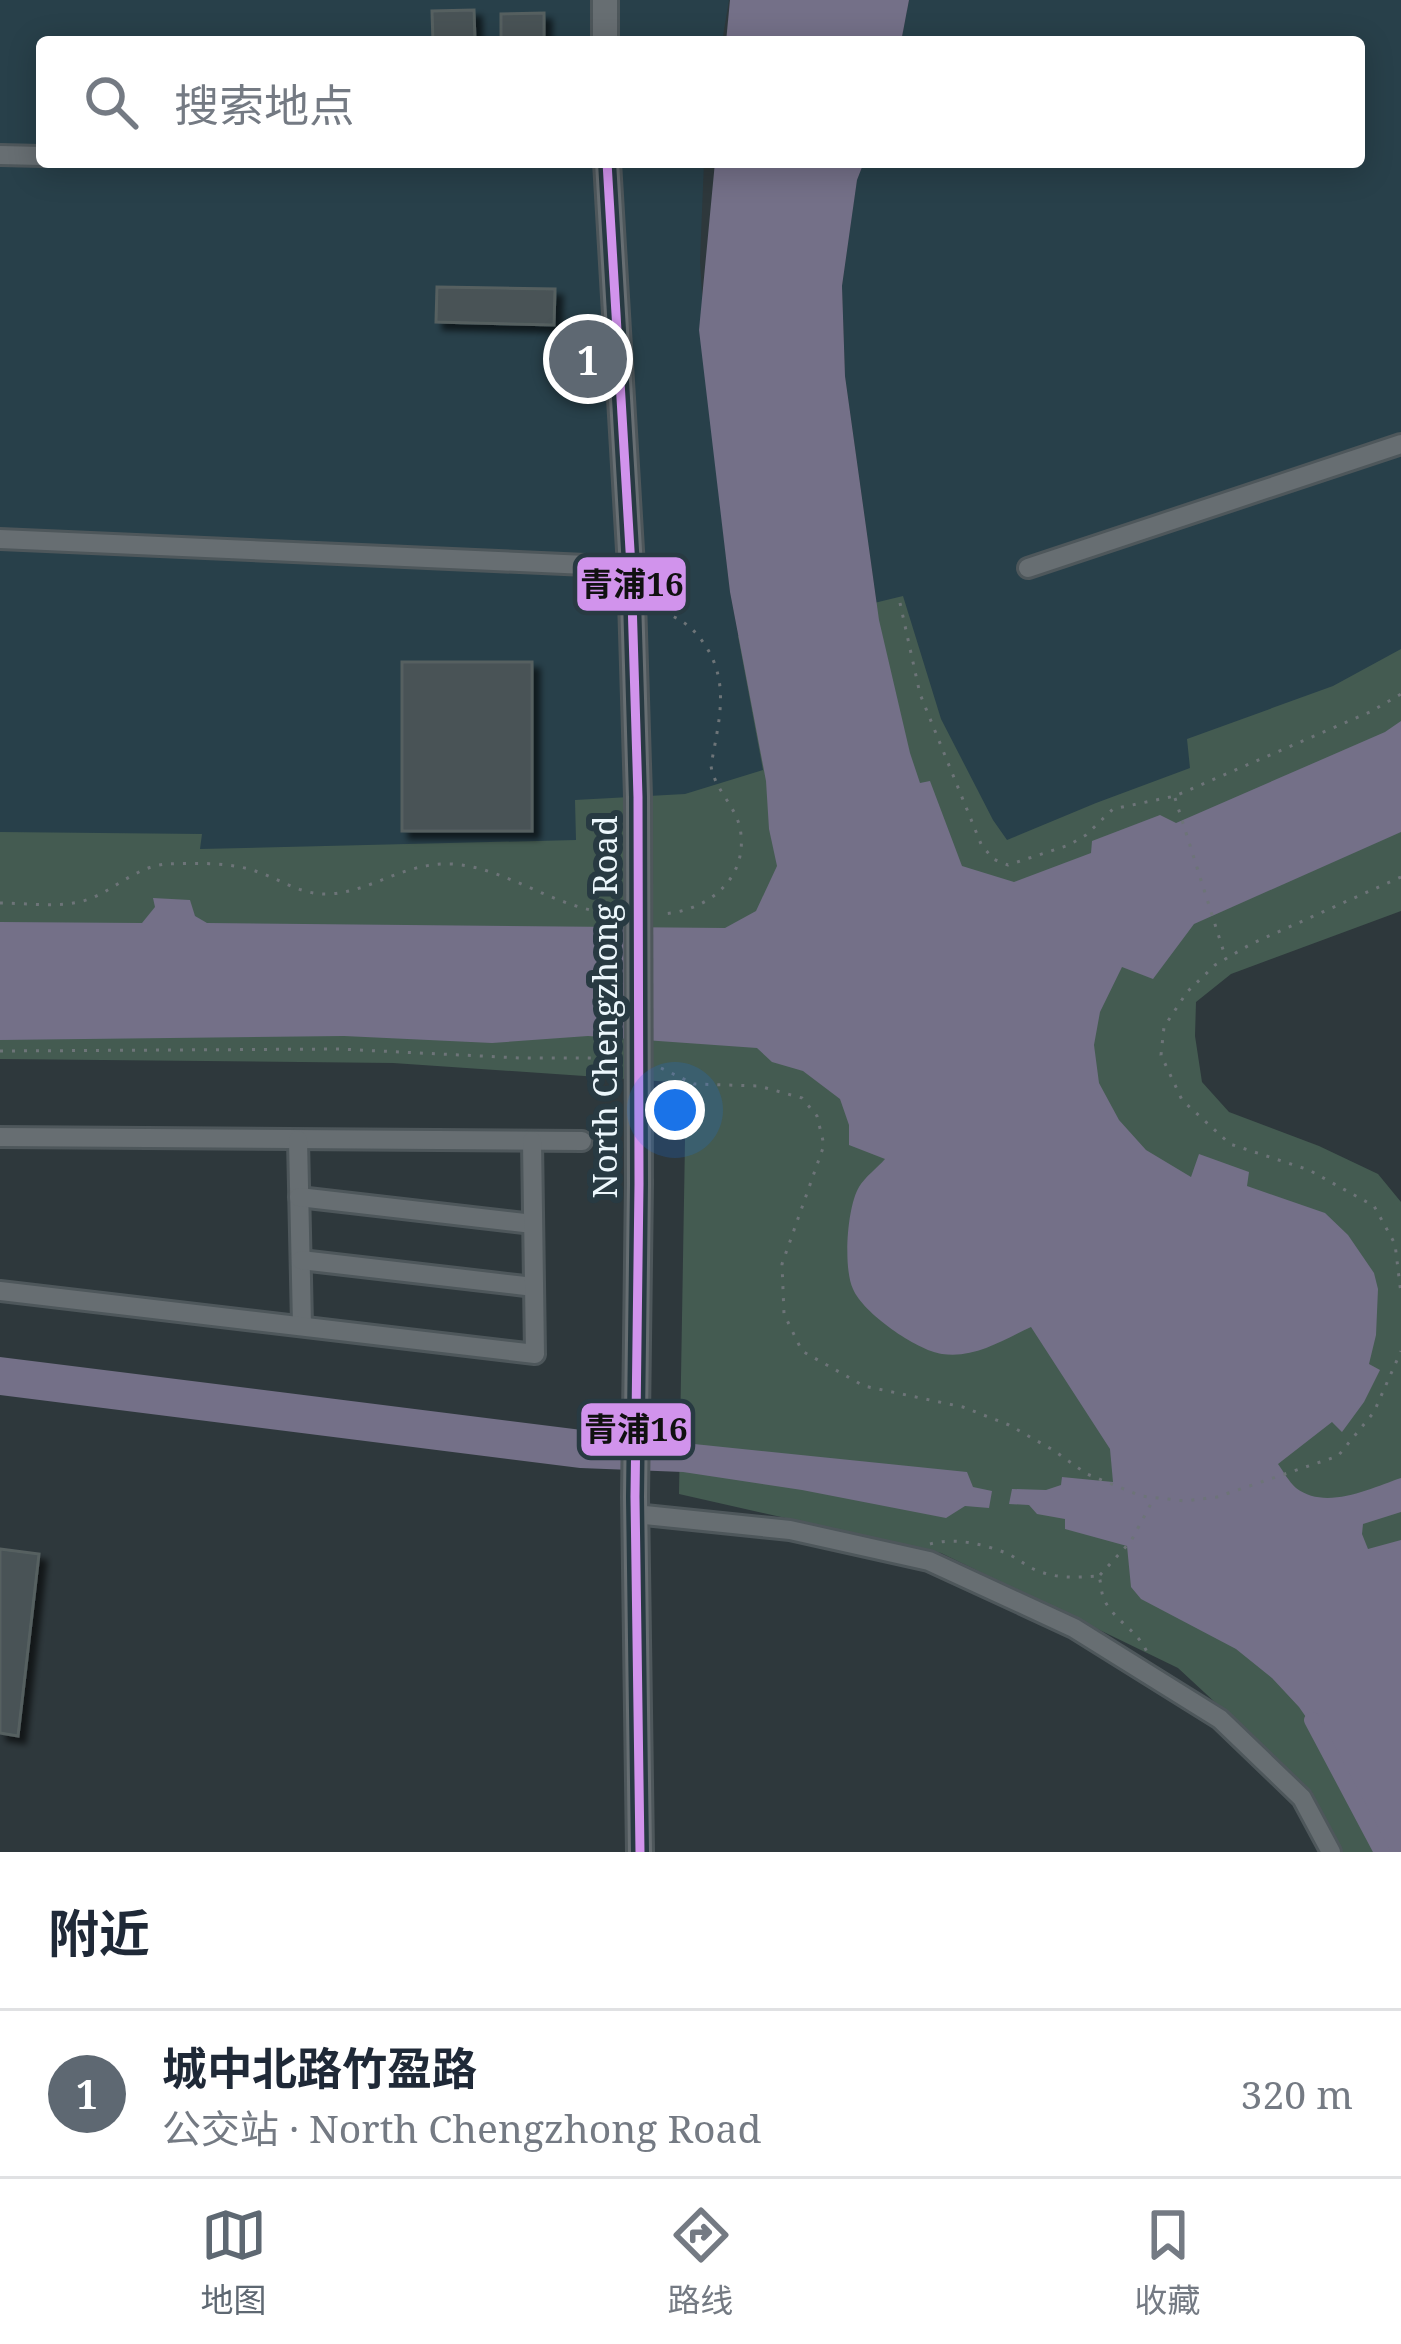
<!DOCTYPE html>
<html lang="zh">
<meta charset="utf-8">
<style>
:root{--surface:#fff;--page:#f6f6f7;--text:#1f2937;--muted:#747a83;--line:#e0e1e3;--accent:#5e6872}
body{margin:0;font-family:"Noto Serif","Noto Sans SC",serif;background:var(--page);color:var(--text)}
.you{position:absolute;left:675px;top:1110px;width:42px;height:42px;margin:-30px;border:9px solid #fff;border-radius:50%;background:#1a73e8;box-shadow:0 0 0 18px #1a73e833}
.badge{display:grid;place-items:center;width:78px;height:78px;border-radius:50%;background:var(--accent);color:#fff;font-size:39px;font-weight:700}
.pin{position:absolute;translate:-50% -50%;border:6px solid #fff;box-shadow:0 3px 12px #0006}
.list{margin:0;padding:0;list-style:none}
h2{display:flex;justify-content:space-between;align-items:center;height:156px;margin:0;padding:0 48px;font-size:51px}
h2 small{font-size:39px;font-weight:400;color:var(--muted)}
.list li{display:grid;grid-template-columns:78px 1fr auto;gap:36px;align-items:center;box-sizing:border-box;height:168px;padding:0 48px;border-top:3px solid var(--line)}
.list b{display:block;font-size:45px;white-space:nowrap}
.list p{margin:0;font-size:39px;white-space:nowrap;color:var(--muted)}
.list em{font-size:39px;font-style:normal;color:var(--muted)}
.icon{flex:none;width:66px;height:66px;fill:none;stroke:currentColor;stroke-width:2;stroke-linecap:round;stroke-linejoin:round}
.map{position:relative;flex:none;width:1401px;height:1852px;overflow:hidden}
.search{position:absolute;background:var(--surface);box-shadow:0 6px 30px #0003;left:36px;right:36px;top:36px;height:132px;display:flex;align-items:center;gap:30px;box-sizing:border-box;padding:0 42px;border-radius:12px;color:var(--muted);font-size:45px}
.sheet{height:324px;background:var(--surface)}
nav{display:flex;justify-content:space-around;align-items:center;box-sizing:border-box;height:168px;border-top:3px solid var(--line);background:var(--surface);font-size:33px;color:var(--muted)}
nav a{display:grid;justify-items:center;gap:6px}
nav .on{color:var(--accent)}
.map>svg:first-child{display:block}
</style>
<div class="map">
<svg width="1401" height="1852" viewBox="0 0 1401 1852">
<defs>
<filter id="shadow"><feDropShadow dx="7" dy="7" stdDeviation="3" flood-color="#0009"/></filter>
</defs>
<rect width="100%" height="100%" fill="#2e383c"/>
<g fill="#28404a">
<path d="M0,0H729L722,42H42V162H704L700,261L709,406L730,592L766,781L769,829L0,922Z"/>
<path d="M909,0H1401V721L1014,882L879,620L845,376L842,286L857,179L864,162H1359V42H901Z"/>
</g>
<path fill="#445b51" d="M903,596L941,719L993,820L1007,840L1096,803L1190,768L1187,739L1333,686L1401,649V911L1231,974L1196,1002L1195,1036L1202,1082L1229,1112L1319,1146L1378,1174L1401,1202V1852H1340L1312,1792L1178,1668L941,1553L679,1494L686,1083L393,1063L0,1059V832L202,834L200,849L576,840L575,800L685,794L763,770L738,636Z"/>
<g fill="#747088">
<path d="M730,0H909L901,42H726Z"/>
<path d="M715,162H864L857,180L842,286L845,376L879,620L910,753L920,783L930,781L962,866L1014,882L1091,853L1092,841L1160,815L1176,823L1385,732L1401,721V832L1194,924L1153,979L1122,967L1100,1012L1094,1045L1099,1083L1119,1120L1146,1150L1191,1177L1199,1154L1249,1172L1247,1186L1325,1213L1348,1235L1374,1273L1378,1289L1376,1335L1369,1364L1380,1370L1364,1402L1342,1432L1332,1422L1278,1464C1283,1471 1289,1482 1296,1488C1326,1511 1371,1488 1401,1478V1512L1363,1524L1362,1534L1368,1549L1401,1540V1852H1379L1352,1783L1299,1707L1272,1678L1236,1649L1141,1599L1131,1587L1127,1546L1065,1529V1519L1037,1514L1029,1505L1009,1504L1012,1489L1046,1490L1061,1485L1062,1477L1113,1482L1110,1449L1031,1327C1003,1340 974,1359 942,1354C916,1350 863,1313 853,1289C843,1268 847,1207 859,1187C865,1177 877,1168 885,1159L849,1145V1125L840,1099L803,1071L772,1062L757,1048L588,1036L492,1043L344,1036L0,1040V922L142,923L155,907L153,898L190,900L195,916L207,923L725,928L756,911L777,866L769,829L766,781L730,592L699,330Z"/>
<path d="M0,1357L694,1444L967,1472L973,1487L992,1491L989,1508L965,1506L946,1518L802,1490L683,1472L580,1468L0,1395Z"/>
</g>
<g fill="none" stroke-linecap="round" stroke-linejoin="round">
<path stroke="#747088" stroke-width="16" d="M1312,1720L1382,1852"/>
</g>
<g fill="#485356" stroke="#566061" stroke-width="3" filter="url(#shadow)">
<path d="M474,10L475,42H433L432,11Z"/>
<path d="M544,13V42H501V14Z"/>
<path d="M437,287L555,289L554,325L436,322Z"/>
<rect x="402" y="662" width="130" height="169"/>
<path d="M0,1549L39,1554L18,1736L0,1733Z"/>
</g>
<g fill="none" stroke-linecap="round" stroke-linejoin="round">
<defs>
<g id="minor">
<path d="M0,155L42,156"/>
<path d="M0,539L631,567"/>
<path d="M1028,568L1401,444"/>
<path d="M0,1137L582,1141"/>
<path d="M298,1140L302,1325"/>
<path d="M299,1197L533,1224"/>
<path d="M301,1260L534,1287"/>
<path d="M0,1291L535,1354L532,1141"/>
<path d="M635,1514L790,1530L929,1561L1074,1628L1220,1719L1302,1798L1331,1852"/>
</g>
<g id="tertiary">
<path d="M605,0V42"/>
<path d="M607,162L631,567L638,797"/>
<path d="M639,1184L635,1497L640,1852"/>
</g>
</defs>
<use href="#minor" stroke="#4e575b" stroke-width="24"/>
<use href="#tertiary" stroke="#4e575b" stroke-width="30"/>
<g stroke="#6d7478" stroke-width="3" stroke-dasharray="3 9" stroke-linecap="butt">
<path d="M900,603L920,694L981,844L993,859L1008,865L1069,845L1086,835L1113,809L1175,796L1370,712L1401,694"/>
<path d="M651,609C676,615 691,624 705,645C731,684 718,724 711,766C715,790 735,805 740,828C750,880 705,913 659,914"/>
<path d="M1175,798L1226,959"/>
<path d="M1401,877L1251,944L1215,965L1187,992L1164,1027L1161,1055L1182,1100L1230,1144L1309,1170L1374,1206L1395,1244L1401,1294"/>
<path d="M0,903C26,903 58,908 83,901C112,893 135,866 167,864C195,863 232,862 258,872C282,880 301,895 328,894C372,892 403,862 452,864C507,867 559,912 619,914"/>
<path d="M0,1051L339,1049L521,1058H594L616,1061"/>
<path d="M661,1068L694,1084L759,1086L802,1098L817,1116L824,1145L782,1264L784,1314L802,1351L864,1386L963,1407L1009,1425L1053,1450L1087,1474L1141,1496L1185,1501L1217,1497L1338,1456L1374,1412L1401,1351"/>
<path d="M930,1544C954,1537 983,1544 1006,1553C1018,1558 1028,1568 1041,1572C1060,1579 1080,1577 1099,1576C1101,1583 1101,1590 1103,1597C1112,1620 1140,1631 1148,1655"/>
<path d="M1100,1575L1131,1541L1153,1500"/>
</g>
<use href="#minor" stroke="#676e72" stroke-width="18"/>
<use href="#tertiary" stroke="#676e72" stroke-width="24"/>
<defs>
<path id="tertiary-bridge" d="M638,797L639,1184"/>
</defs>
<use href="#tertiary-bridge" stroke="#4e575b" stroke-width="30" stroke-linecap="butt"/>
<use href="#tertiary-bridge" stroke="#676e72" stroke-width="24"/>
<defs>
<path id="bus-1" d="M607,162L631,567L638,797L639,1184L635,1497L640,1852"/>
</defs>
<use href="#bus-1" stroke="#283a42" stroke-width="18"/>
<use href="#bus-1" stroke="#d193ec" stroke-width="9"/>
</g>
<g text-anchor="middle" stroke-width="12" stroke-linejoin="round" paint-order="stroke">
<g font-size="33" fill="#ecf7fc" stroke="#283a42">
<text transform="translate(605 1007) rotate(-90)" y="12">North Chengzhong Road</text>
</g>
</g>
<g stroke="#283a42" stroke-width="4.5">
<rect x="575" y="555" width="113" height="58" rx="12" fill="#d193ec"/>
<rect x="579" y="1401" width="114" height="57" rx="12" fill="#d193ec"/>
</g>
<g font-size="33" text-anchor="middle" font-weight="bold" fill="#111">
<text x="632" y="596">青浦16</text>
<text x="636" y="1441">青浦16</text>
</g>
</svg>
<div class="you"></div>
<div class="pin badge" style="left:588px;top:359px">1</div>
<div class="search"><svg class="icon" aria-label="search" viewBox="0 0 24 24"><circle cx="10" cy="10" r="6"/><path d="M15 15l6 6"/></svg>搜索地点</div>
</div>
<section class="sheet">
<h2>附近<small></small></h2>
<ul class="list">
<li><span class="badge">1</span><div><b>城中北路竹盈路</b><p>公交站 · North Chengzhong Road</p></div><em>320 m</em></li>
</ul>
</section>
<nav>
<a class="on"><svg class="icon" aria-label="map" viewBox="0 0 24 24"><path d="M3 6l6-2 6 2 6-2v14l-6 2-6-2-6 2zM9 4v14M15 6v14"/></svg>地图</a>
<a><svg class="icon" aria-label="directions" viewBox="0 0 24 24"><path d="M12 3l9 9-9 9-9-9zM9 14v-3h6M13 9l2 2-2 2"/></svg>路线</a>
<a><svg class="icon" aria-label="saved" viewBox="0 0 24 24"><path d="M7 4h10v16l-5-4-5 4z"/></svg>收藏</a>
</nav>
